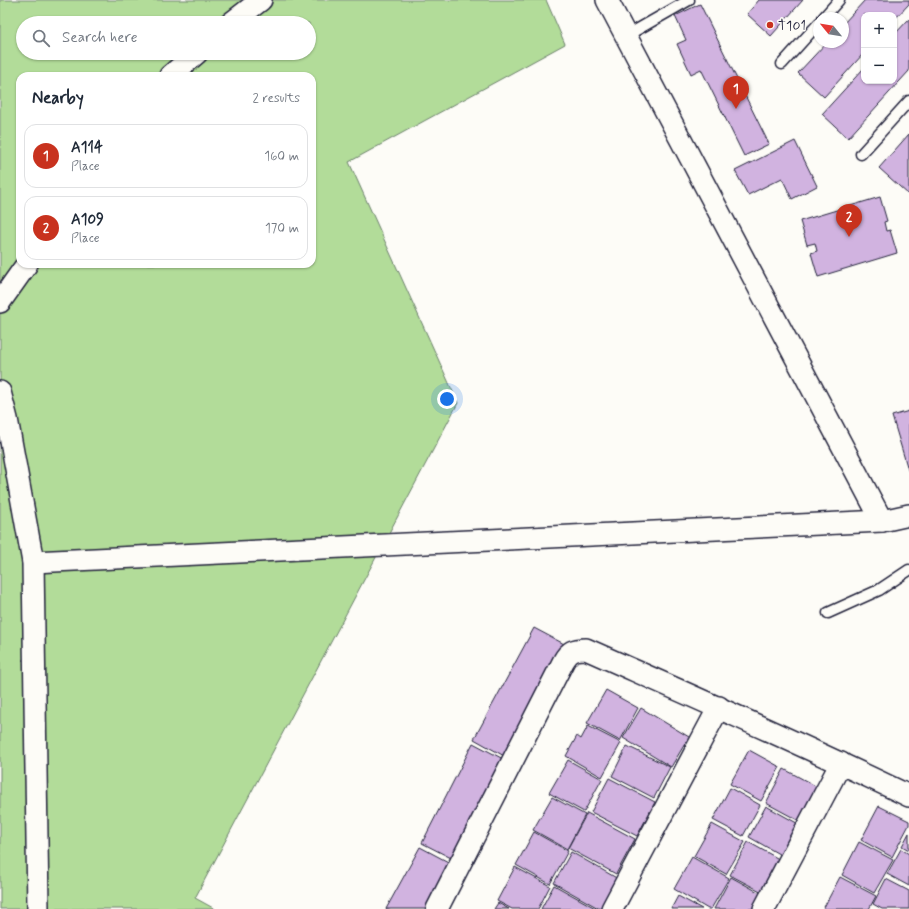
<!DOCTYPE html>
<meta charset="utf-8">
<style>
:root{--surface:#fff;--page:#f6f6f7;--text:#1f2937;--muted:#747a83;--line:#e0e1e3;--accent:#c8321e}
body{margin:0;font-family:Mynerve,sans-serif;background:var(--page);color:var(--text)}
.controls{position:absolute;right:12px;top:12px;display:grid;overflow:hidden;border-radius:8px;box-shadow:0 1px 3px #0004}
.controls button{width:36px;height:36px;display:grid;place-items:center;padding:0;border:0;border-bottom:1px solid var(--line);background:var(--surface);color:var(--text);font:20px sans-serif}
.compass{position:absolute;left:813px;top:12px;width:36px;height:36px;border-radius:50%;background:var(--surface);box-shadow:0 1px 3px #0004;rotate:300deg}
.you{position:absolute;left:447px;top:399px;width:14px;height:14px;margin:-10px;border:3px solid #fff;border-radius:50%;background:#1a73e8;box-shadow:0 0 0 6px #1a73e833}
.badge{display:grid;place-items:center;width:26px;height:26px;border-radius:50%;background:var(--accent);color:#fff;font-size:13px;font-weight:700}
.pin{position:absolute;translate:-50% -33px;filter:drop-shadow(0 1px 2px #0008)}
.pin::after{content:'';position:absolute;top:21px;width:14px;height:12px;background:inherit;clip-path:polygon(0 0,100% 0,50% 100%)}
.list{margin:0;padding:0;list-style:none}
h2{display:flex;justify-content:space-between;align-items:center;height:52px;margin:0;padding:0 16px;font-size:17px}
h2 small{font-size:13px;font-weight:400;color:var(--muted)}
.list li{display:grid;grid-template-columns:26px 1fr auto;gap:12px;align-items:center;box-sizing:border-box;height:64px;margin:0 8px 8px;padding:0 8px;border:1px solid var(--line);border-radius:12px}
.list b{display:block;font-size:15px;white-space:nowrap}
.list p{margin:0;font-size:13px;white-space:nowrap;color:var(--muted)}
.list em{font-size:13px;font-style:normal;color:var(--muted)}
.icon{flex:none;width:22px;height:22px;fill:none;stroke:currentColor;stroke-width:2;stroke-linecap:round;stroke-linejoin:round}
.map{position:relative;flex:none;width:909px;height:909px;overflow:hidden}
.search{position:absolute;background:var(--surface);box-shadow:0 1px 3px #0004;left:16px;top:16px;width:300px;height:44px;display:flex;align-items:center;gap:10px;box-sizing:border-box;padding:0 14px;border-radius:22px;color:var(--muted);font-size:15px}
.panel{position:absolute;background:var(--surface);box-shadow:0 1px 3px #0004;left:16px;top:72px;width:300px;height:196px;border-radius:12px}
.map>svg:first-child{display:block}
</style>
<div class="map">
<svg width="909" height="909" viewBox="0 0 909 909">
<rect width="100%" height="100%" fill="#fdfcf7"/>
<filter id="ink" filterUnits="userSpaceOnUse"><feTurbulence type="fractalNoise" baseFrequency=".025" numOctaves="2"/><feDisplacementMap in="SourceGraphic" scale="8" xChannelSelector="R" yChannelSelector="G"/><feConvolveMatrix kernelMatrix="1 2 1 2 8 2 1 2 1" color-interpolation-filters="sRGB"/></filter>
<g filter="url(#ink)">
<path fill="#b2dc99" stroke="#6a7f6a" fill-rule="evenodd" d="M0,0H546L565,44L349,162L458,403L195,898L215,909H0ZM23,23H309V53H23ZM20,76H312V264H20Z"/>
<g fill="#d1b3e0" stroke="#22223b">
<path d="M759,0H803L771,36L747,14Z"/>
<path d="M865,0H909V4L894,20V15H864V53L824,97L798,73L827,42H843V24Z"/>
<path d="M700,4L769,144L744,156L701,69L691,74L677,44L686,40L675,16Z"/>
<path d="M909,19V71L848,138L822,114L864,68V81H894V35Z"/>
<path d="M909,134V195L879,168Z"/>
<path d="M795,141L817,186L792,199L782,178L748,195L735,171Z"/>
<path d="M880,197L887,221L884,222L886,231L890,230L897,253L818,277L811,253L817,251L815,243L807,245L800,221Z"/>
<path d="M909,411V473L892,416Z"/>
<path d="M534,628L566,645L506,757L474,739Z"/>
<path d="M606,690L638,708L620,741L587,723Z"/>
<path d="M641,708L689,737L671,767L623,738Z"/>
<path d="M588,726L621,743L602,777L566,756L577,736L581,739Z"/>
<path d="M473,743L505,760L453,859L422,843Z"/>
<path d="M627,746L670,767L654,798L612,776Z"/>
<path d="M749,750L780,767L761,801L730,784Z"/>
<path d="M568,760L602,779L584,812L549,793Z"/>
<path d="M784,769L823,790L805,824L766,803Z"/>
<path d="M609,778L655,802L637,836L591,812Z"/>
<path d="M730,788L760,805L743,836L713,820Z"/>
<path d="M552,797L585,815L567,849L533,830Z"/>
<path d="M766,806L804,827L786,858L749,837Z"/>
<path d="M879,806L909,821V825L892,857L861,840Z"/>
<path d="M587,813L635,839L616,874L568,848Z"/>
<path d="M712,824L745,842L726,874L694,856Z"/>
<path d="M534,832L568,851L550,884L516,865Z"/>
<path d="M909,833V850L902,846Z"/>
<path d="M748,842L786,863L768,895L730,875Z"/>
<path d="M859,842L893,860L874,893L842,875Z"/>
<path d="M420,847L452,864L428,909H386Z"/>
<path d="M901,849L909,854V886L887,874Z"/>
<path d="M571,852L620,880L603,909H600L554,883Z"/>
<path d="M692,857L729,878L711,909H708L674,889Z"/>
<path d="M515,867L550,886L538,909H512L497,901Z"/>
<path d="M731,877L769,898L763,909H714Z"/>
<path d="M840,877L876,896L869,909H823Z"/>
<path d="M886,879L909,891V909H882L873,904Z"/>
<path d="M554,885L597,909H541Z"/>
<path d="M678,896L702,909H671Z"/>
<path d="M498,903L509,909H494Z"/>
</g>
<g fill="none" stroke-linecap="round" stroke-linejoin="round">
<defs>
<g id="lane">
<path d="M823,18L839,0"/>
<path d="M626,36L689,0"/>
<path d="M782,64L819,23"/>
<path d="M861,154L909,101"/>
<path d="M828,613L879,590L909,570"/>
</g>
<g id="street">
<path d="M607,0L882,521"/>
<path d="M231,23L261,0"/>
<path d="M170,76L197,53"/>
<path d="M0,302L27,264"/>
<path d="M0,392L7,419L33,562L38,909"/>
<path d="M33,562L882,521L909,515"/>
<path d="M437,909L563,662C569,651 574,649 586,649C694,697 802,744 909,796"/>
<path d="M612,909L719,707"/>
<path d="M764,909L841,763"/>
</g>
</defs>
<use href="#lane" stroke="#22223b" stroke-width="13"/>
<use href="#street" stroke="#22223b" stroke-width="24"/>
<use href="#lane" stroke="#fdfcf7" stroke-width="10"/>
<use href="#street" stroke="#fdfcf7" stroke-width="21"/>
</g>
</g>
<circle fill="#c8321e" stroke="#fdfcf7" stroke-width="1.5" cx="770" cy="25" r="4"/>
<g text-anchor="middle" stroke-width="3" stroke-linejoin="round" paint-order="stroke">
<g font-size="14" fill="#22223b" stroke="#fdfcf7" text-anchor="start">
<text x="778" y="30">T101</text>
</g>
</g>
</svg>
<div class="controls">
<button>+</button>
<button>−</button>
</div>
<svg class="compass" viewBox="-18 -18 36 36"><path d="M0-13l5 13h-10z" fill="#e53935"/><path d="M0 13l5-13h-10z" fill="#747a83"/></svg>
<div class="you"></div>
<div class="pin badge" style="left:736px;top:109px">1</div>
<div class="pin badge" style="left:849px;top:237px">2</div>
<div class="search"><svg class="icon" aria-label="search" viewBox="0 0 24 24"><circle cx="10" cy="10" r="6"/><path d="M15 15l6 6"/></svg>Search here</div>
<section class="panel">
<h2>Nearby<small>2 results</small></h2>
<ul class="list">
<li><span class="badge">1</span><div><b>A114</b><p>Place</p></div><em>160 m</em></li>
<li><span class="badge">2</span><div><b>A109</b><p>Place</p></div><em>170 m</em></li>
</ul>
</section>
</div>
